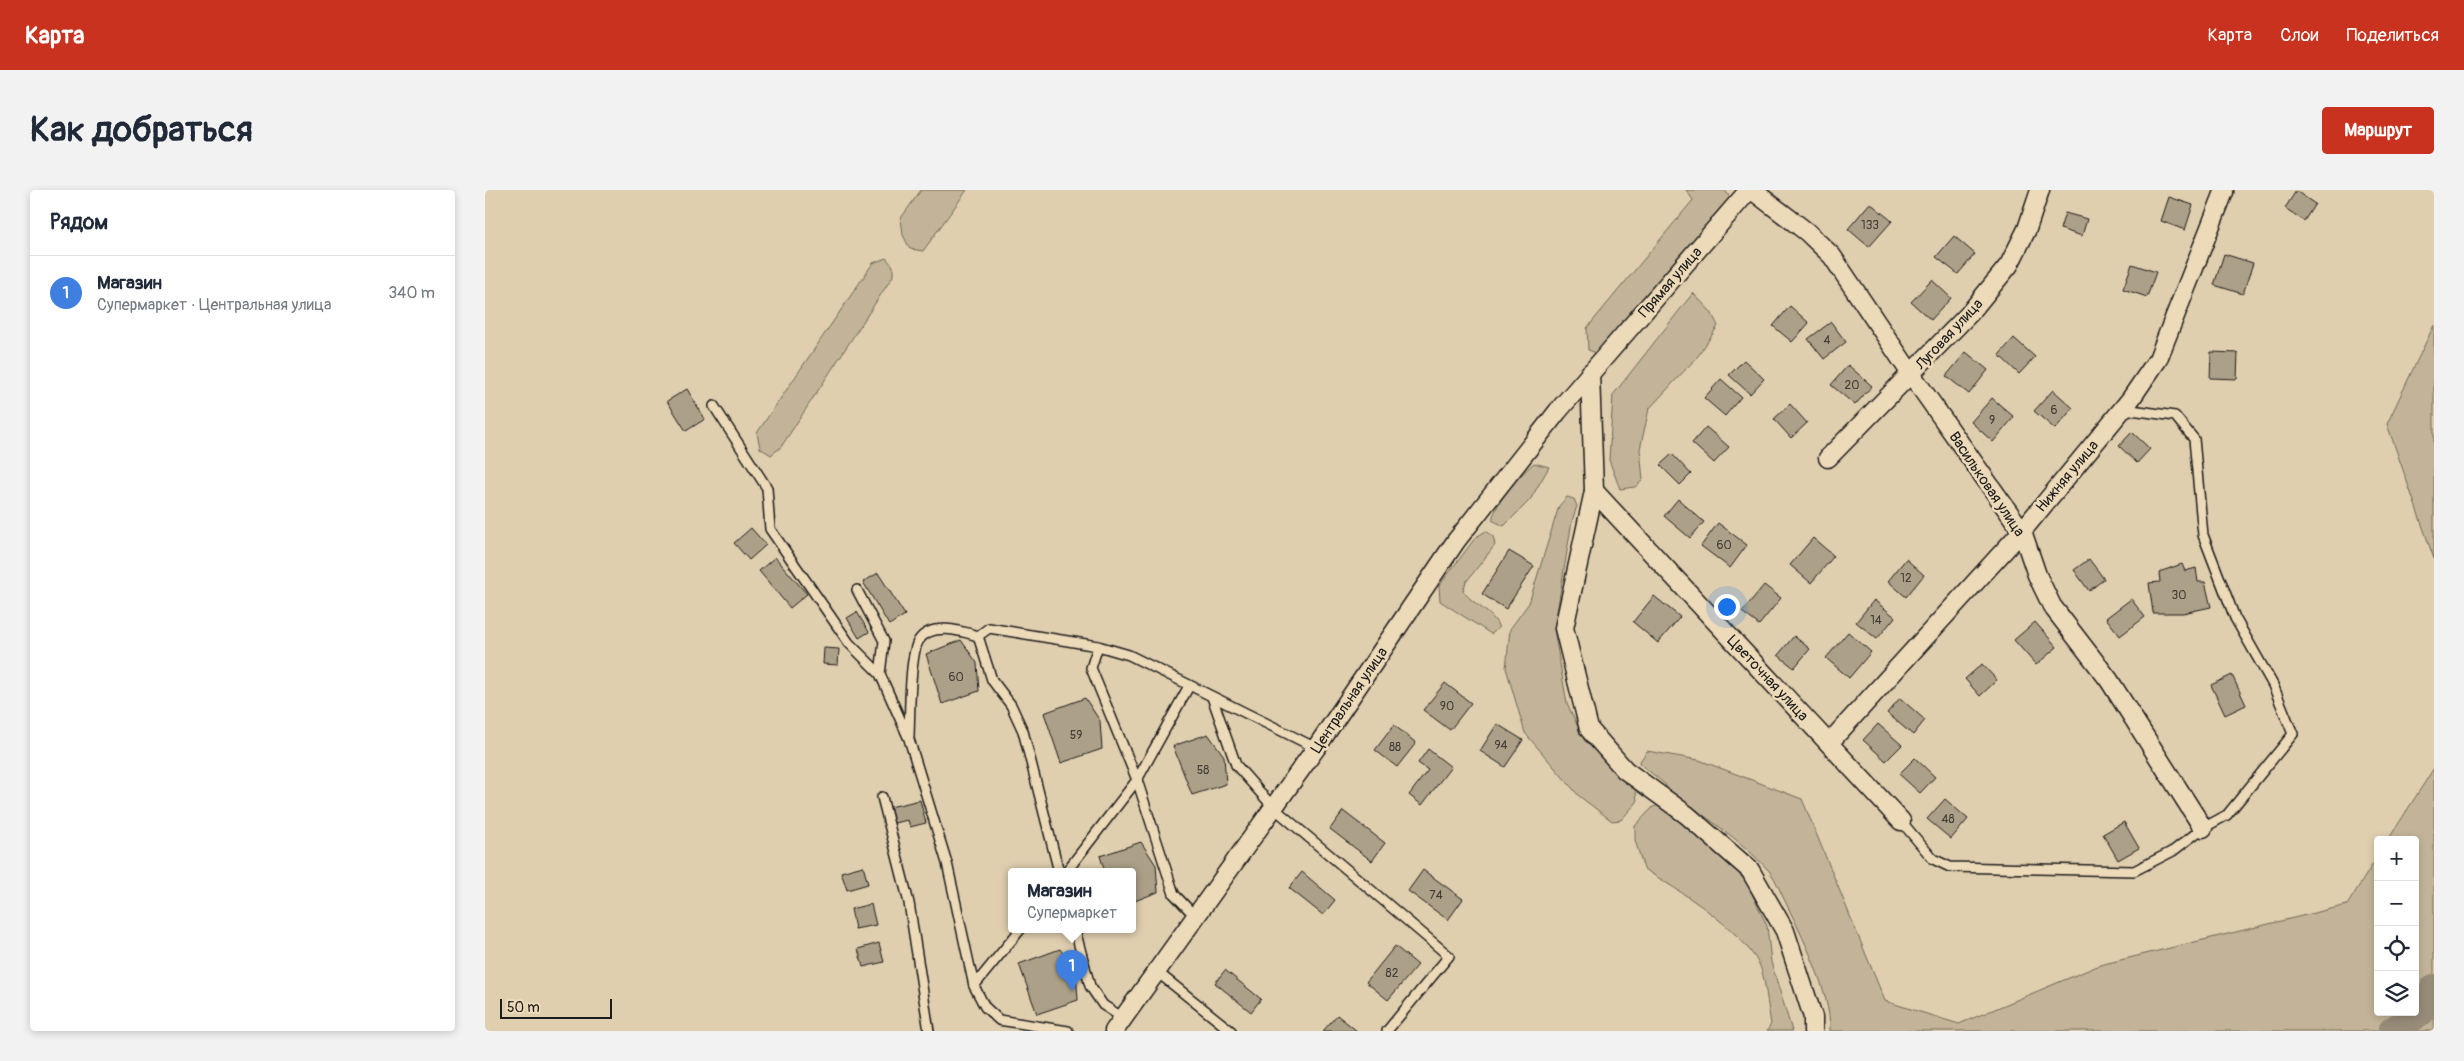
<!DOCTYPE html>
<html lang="ru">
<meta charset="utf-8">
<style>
:root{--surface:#fff;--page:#f2f2f3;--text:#1f2937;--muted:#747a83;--line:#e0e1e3;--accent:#c8321e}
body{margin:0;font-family:Pangolin,sans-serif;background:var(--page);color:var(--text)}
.controls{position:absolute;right:15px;bottom:15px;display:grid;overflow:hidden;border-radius:5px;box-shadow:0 2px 8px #0003}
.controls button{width:45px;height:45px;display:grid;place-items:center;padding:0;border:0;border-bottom:1px solid var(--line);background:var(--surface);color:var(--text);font:25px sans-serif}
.scale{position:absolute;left:15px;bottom:12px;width:112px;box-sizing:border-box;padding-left:5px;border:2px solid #1c1c1c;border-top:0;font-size:14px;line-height:18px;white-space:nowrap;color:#1c1c1c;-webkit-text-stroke:4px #eddab8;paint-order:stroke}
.you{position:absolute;left:1241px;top:416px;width:18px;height:18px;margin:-12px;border:4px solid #fff;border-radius:50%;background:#1a73e8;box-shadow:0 0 0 8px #1a73e833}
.badge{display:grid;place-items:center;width:32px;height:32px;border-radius:50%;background:var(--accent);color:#fff;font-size:16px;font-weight:700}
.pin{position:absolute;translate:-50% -41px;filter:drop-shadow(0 1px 2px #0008)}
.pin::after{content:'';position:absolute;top:26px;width:18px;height:15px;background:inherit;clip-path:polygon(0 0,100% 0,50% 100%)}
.popup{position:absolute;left:523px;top:678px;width:128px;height:65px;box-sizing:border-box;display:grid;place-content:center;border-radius:5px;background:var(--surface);filter:drop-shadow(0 1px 4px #0005);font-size:16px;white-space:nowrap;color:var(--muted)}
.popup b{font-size:19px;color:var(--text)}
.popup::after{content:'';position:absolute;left:50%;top:100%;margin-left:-10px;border:10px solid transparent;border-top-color:var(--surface)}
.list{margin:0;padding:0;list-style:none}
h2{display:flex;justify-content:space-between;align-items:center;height:65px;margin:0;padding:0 20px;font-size:21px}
h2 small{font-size:16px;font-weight:400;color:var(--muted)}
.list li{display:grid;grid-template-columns:32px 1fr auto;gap:15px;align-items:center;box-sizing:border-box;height:75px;padding:0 20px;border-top:1px solid var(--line)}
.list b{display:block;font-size:19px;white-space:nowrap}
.list p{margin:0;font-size:16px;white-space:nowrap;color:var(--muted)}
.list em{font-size:16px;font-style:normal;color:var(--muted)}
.icon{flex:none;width:28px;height:28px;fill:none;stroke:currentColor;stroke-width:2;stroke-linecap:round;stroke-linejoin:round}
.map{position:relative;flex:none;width:1949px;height:841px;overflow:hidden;border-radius:5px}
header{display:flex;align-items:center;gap:30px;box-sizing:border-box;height:70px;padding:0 25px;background:var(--accent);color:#fff}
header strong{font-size:24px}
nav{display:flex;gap:28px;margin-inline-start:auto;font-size:18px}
.intro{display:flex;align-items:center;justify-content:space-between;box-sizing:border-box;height:120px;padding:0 30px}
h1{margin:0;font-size:35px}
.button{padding:12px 22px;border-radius:5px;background:var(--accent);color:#fff;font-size:18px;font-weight:700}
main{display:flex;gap:30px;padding:0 30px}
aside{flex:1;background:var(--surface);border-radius:5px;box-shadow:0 2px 8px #0003}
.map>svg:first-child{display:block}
</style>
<header>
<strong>Карта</strong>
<nav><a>Карта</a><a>Слои</a><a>Поделиться</a></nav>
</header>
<div class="intro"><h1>Как добраться</h1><a class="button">Маршрут</a></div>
<main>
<aside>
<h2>Рядом<small></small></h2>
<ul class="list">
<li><span class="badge" style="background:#3f7fe0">1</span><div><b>Магазин</b><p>Супермаркет · Центральная улица</p></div><em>340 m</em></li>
</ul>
</aside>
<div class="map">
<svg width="1949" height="841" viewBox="0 0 1949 841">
<rect width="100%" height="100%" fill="#e0cfaf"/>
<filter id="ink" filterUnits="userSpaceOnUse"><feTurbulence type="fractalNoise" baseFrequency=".02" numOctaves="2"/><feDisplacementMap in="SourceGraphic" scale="10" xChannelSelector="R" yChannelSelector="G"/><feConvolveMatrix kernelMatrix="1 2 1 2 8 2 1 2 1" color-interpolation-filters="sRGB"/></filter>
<g filter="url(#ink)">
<g fill="#c3b499" stroke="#70685a">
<path d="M436,0H482L438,61L425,59L418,45L416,28Z"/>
<path d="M1201,0H1240L1246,9L1117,165L1103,160L1102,138L1208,10Z"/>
<path d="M401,68L408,76V86L296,257L286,265L275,258L272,243L388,73Z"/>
<path d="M1208,103L1226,122L1233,136L1213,166L1164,219L1155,259L1158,290L1150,297L1135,299L1124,270L1128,205Z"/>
<path d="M1949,135V369L1902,234Z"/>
<path d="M1049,273L1064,277L1045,310L1019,336L1007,330C1012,310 1033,287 1049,273Z"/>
<path d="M1082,307L1089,309L1092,316L1087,331L1069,440L1082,513L1099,550L1151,601L1152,612L1136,630L1127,631L1094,606L1040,543L1021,478L1025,439L1044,413L1074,316Z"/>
<path d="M1001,341L1008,346L1010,355L981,392L978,401C988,415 1009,422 1014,438L1006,444L955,411L954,396L991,347Z"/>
<path d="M1162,561L1214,570L1317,609L1400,811L1474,834L1615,775L1862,715L1893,666V822H1930V650H1903L1949,578V841H1345C1346,802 1316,744 1299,709C1295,701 1291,690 1285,682C1256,649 1217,625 1182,599L1180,594L1154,573Z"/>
<path d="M1174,615L1246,674L1262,693L1282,736L1286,772L1307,841H1282L1286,834C1283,819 1280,785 1274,774C1254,737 1195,701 1159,679L1150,650V636L1168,617Z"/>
</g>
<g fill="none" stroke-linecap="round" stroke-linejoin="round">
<path stroke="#978c78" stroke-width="28" d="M1907,841L1936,822L1949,798"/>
</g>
<g fill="#ada088" stroke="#1c1c1c">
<path d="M1811,1L1830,14L1819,31L1800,18Z"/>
<path d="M1684,7L1708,15L1700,40L1676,31Z"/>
<path d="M1385,13L1407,31L1384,57L1363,39Z"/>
<path d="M1580,23L1602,29L1597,46L1575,39Z"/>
<path d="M1469,46L1490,64L1473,84L1451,67Z"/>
<path d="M1739,64L1768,73L1758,104L1729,95Z"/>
<path d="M1647,74L1671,82L1662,107L1638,99Z"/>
<path d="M1447,90L1466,108L1446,130L1426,112Z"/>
<path d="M1305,116L1324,133L1307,152L1288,136Z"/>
<path d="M1346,132L1361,152L1339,169L1323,149Z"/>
<path d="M1529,148L1550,167L1534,184L1514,165Z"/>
<path d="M1481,162L1503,180L1484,204L1461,186Z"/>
<path d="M1726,162L1753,163L1752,189L1725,188Z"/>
<path d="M1259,170L1279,189L1265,204L1244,185Z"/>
<path d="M1363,175L1387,196L1370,215L1346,195Z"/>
<path d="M1236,189L1256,207L1240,226L1219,208Z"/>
<path d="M202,199L220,229L201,241L182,211Z"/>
<path d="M1568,200L1588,218L1570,239L1549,221Z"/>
<path d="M1507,208L1529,227L1508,252L1486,232Z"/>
<path d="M1305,214L1322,233L1306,248L1289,229Z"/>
<path d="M1221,237L1244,257L1229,273L1207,253Z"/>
<path d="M1647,242L1665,259L1652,273L1634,256Z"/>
<path d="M1187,264L1206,284L1195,295L1175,275Z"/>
<path d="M1193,309L1219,332L1205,348L1179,326Z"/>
<path d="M1233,333L1262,355L1245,378L1216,356Z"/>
<path d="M266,338L281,355L264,370L249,353Z"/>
<path d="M1328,348L1349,366L1326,393L1305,375Z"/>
<path d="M1024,361L1049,376L1021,419L997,404Z"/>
<path d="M290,367L322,404L305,418L274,381Z"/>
<path d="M1421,369L1439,385L1421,407L1403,391Z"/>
<path d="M1604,369L1619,389L1604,401L1589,380Z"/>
<path d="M1697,374L1700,381L1711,378L1713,392H1720L1726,417L1698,423H1668L1664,393L1675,392L1674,382Z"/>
<path d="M393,383L420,425L404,435L378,392Z"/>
<path d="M1279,395L1296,408L1274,435L1257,422Z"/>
<path d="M1169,406L1195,427L1173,453L1148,432Z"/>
<path d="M1646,409L1660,427L1635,446L1621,428Z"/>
<path d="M1389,410L1410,427L1392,449L1371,432Z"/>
<path d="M372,422L384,442L374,448L362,428Z"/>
<path d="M1550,432L1572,457L1551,475L1529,450Z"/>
<path d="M1363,442L1386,462L1364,488L1341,468Z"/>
<path d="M1309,446L1325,459L1309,478L1293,465Z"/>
<path d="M476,450L492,473L494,501L457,514L441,464Z"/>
<path d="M339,458L354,459L353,475L338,474Z"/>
<path d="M1497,474L1512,490L1495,506L1480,489Z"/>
<path d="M1747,485L1761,515L1740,525L1726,495Z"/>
<path d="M960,493L986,513L965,540L938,520Z"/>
<path d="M600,508L615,531L617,559L576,573L559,523Z"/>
<path d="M1415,508L1440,530L1428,545L1402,523Z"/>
<path d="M1012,534L1038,550L1020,577L995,561Z"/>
<path d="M1393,534L1417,555L1401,571L1378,550Z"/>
<path d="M909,535L931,553L912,577L890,560Z"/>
<path d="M723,544L739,566L741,594L707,605L688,556Z"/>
<path d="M943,559L966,577L937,615L924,605L943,580L933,573Z"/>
<path d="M1430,568L1450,587L1435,603L1414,584Z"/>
<path d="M1460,609L1483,629L1466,649L1442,629Z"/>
<path d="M435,610L441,633L425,637L423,630L409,633L405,617Z"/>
<path d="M858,621L900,653L887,671L845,639Z"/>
<path d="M1639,632L1654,658L1633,670L1618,644Z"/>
<path d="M656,652L671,675L673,702L647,712V682H620L615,666Z"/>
<path d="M378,676L383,694L362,700L356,682Z"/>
<path d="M938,680L978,709L963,730L923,701Z"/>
<path d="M817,682L850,710L838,725L804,698Z"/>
<path d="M386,714L391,735L370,739L366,719Z"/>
<path d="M394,753L399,772L378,777L373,759Z"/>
<path d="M910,756L933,775L903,810L881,792Z"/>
<path d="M575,759L591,782L593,810L552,824L534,774Z"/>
<path d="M740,780L776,809L766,822L730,793Z"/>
<path d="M852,825L872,841H838Z"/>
</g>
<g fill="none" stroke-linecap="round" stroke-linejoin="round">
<defs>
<g id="service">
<path d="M229,216L282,298L285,339L364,453L395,484"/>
<path d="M372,400L399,451L395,484L424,549L462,673L489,796L500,817L514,830L583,841"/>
<path d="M613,456L606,478L652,590L689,704L710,726"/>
<path d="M727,507L751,575L789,618L964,766L902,841"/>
<path d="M424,546C425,526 424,464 434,450C447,432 476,441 493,446"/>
<path d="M397,607L424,713L444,841"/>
<path d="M1416,631L1448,669L1465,677L1649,681L1688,661L1718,638L1742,625L1808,544L1788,495L1750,428L1718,345L1709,249L1690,226L1639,219"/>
<path d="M574,682L538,541L526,515L507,490L493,446L504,438L613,456L644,465L831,558"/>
<path d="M581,682L652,590L704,496"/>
<path d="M590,740L605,796L618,815L638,828"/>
<path d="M671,781L746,841"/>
<path d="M489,796L535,740"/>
</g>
<g id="minor">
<path d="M1267,0L1322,42L1347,66L1426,184L1537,341L1552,385L1567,416L1624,490L1718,638"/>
<path d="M1105,183L1109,301L1079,438L1104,539L1140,580L1202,625L1265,680L1300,741L1328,827V841"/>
<path d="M1343,268L1484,124L1524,75L1542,39L1555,0"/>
<path d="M1109,301L1416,631"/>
<path d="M1344,553L1537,341L1645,210L1673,169L1739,2"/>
<path d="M629,841L831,558L971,351L1073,221L1264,0"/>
</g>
</defs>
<use href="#service" stroke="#1c1c1c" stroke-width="12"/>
<use href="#minor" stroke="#1c1c1c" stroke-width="21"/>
<use href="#service" stroke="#eddab8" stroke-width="9"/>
<use href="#minor" stroke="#eddab8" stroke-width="18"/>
</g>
</g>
<g text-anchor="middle" stroke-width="5" stroke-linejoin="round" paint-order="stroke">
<g font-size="12" fill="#403d37">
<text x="1385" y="39">133</text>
<text x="1342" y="154">4</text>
<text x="1367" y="199">20</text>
<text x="1569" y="224">6</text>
<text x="1507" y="234">9</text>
<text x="1239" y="359">60</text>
<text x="1421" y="392">12</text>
<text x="1694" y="409">30</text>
<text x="1391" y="434">14</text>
<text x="471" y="491">60</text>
<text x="962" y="520">90</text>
<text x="591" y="549">59</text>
<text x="1016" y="559">94</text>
<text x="910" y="561">88</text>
<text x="718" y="584">58</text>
<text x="1463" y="633">48</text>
<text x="951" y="709">74</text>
<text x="907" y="787">82</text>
</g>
<g font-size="15" fill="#1c1c1c" stroke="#eddab8">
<text transform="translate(1185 92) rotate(-49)" y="5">Прямая улица</text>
<text transform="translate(1464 144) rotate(-47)" y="5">Луговая улица</text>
<text transform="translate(1582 286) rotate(-50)" y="5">Нижняя улица</text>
<text transform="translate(1502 294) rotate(56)" y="5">Васильковая улица</text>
<text transform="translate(1283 488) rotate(47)" y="5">Цветочная улица</text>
<text transform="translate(864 510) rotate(-56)" y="5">Центральная улица</text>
</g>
</g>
</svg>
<div class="controls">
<button>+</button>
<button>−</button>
<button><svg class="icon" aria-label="locate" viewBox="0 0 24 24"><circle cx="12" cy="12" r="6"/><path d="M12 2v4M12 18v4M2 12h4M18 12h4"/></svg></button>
<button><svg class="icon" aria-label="layers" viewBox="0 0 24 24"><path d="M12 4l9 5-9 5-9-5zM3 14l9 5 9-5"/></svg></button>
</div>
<div class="scale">50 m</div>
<div class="you"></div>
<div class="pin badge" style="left:587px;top:801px;background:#3f7fe0">1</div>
<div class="popup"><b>Магазин</b>Супермаркет</div>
</div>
</main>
